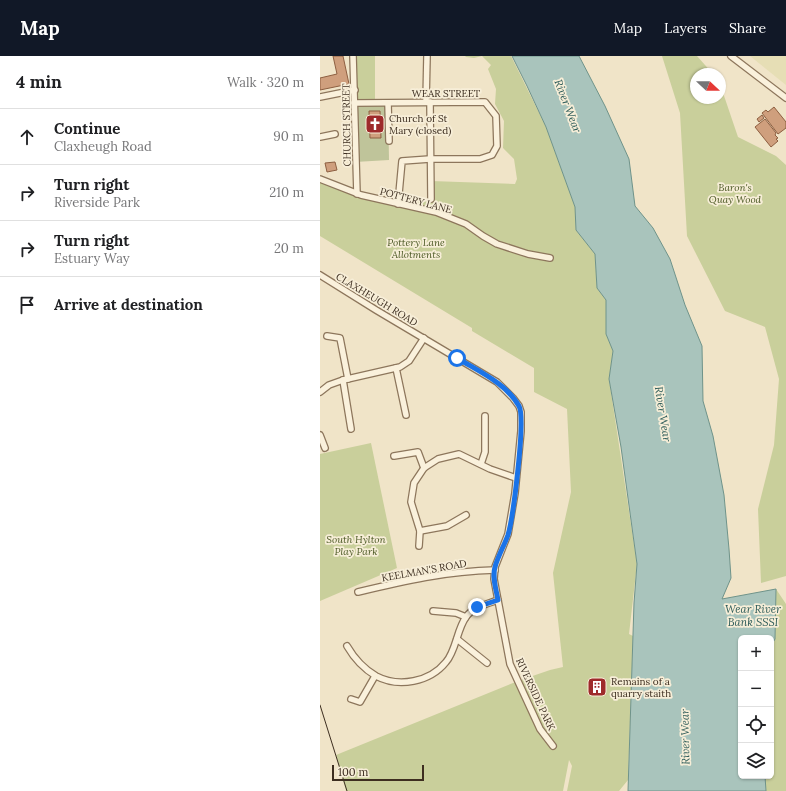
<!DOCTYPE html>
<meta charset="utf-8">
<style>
:root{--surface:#fff;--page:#f6f6f6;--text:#202124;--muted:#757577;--line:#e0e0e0;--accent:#111827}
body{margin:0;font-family:Lora,serif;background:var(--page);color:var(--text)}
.controls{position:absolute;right:12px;bottom:12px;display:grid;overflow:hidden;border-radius:6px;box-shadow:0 1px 3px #0004}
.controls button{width:36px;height:36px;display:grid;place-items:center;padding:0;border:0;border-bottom:1px solid var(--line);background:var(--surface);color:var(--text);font:20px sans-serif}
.compass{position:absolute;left:370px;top:12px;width:36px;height:36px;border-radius:50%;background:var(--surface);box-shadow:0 1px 3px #0004;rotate:112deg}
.scale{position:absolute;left:12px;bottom:10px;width:92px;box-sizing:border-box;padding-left:4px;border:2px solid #3d2e20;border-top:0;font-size:11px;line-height:14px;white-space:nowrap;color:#3d2e20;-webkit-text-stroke:3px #f7eed8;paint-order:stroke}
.stop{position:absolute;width:12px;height:12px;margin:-9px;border:3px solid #1a73e8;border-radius:50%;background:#fff}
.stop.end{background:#1a73e8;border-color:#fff;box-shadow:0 1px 4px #0008}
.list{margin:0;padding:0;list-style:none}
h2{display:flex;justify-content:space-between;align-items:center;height:52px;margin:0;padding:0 16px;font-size:17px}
h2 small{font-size:13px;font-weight:400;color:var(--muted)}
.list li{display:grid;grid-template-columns:26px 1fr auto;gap:12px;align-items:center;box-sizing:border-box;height:56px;padding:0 16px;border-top:1px solid var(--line)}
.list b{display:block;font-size:15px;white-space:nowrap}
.list p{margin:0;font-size:13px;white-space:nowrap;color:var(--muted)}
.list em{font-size:13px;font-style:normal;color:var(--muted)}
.icon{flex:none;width:22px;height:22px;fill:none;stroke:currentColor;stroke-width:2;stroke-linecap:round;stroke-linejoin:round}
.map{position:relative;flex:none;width:466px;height:735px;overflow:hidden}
header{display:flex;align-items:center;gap:24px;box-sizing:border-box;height:56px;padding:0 20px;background:var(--accent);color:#fff}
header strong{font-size:19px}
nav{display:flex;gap:22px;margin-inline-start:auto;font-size:14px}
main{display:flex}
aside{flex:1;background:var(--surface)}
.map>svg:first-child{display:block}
</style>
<header>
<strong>Map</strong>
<nav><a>Map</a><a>Layers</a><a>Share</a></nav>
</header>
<main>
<aside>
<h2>4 min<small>Walk · 320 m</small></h2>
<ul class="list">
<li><svg class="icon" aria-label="ahead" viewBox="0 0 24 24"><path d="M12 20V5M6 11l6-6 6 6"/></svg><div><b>Continue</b><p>Claxheugh Road</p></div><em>90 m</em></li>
<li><svg class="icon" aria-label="right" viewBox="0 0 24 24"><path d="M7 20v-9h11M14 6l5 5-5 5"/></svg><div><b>Turn right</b><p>Riverside Park</p></div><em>210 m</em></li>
<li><svg class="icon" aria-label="right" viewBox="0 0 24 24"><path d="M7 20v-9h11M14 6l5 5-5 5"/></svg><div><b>Turn right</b><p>Estuary Way</p></div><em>20 m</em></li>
<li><svg class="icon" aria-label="arrive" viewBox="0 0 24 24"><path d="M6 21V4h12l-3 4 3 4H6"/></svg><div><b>Arrive at destination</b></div></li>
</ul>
</aside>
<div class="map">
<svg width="466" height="735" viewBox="0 0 466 735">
<rect width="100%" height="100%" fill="#f0e4c8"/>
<path fill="#e6deb5" d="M430,0H466V29Z"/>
<g fill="#c9cf9b">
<path d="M33,0H55V47H34Z"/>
<path d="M145,0H191L226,71L255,151L256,174L275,198L277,232L286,244V278L293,295L289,323L317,508L309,578L313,580L308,724L299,735H247L252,710L249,704L243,735H26L16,699L198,625L230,614L243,611L233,517L251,436L247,353L214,336V312L152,275V272L0,180V126L90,150L89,141L111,145V125L195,128L197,123L194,103L183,92L184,65L175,48L176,33L168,13L171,9L162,0L154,2L146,1Z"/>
<path d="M342,0H377L393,18H376V42H400V28L418,81L456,100L466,109V520L441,527L438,453L454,389L459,323L445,271L405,255L367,180L360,57Z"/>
<path d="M51,387L77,512L0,545V398Z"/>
<path d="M456,533L466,548V735H446L445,720H451V590L455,583Z"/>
</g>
<path fill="#bfc49a" d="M34,47H68L69,104L35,106Z"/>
<path fill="#a9c4bc" stroke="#6f938a" d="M192,0H259L285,50L309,103L315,150L333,172L350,203L365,249L382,290L383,345L393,380L404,439L409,493L411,522L402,543L456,533L455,583L451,590V582H421V720H445L446,735H308L314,547L317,508L301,391L289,323L293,295L286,278V244L277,232L275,198L256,174L255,151L226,71L207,30Z"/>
<g fill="#cf9f7d" stroke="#8d5f41">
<path d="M13,0H23L29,28L0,34V22L17,18Z"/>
<path d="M454,51L466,66V72L458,78L442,57L446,54L448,56Z"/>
<path d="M49,55H60L61,82H50Z"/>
<path d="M442,59L444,62L439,66L437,63Z"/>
<path d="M445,63L456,77L455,79L458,82L456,83L458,85L451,91L435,71Z"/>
<path d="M15,106L17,114L7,116L5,107Z"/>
<path d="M271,627L285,631L284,636L269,631Z"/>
</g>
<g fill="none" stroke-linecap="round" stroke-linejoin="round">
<defs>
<g id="street">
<path d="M33,0L37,138"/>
<path d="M411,0L466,42"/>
<path d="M0,41L35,34"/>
<path d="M106,46L107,0"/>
<path d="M110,46L111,143"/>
<path d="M34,47L165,46L176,60L177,90L172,99L160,103H110L82,105L78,148"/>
<path d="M68,47L69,85"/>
<path d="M0,81L15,78"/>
<path d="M0,123L41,139L116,156L146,168L163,180L177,188L208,198L230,202"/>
<path d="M0,219L56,254L177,326L193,342L199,350L201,356V375L195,437L188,478L175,511L174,523L190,608L220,673L233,690"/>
<path d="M7,280L20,282L28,323"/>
<path d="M76,312L86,359"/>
<path d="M23,324L31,373"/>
<path d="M0,336L9,329L23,324L80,311L89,305L104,282"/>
<path d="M0,379L5,392"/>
<path d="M74,400L98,396L104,412"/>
<path d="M161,408L165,396V360"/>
<path d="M100,475L127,470L146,459"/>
<path d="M99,490L100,475L91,446L94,427L104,412L118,403L139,398L170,413L196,422"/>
<path d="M38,536C84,525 127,515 175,514"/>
<path d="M113,555L136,557L146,561"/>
<path d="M137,583L167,607"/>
<path d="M27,590C34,602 44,613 56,620C79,632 110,626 126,606C136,595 137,573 146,561C153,551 167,548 178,544"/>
<path d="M31,643L40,646L55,620"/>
</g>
</defs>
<use href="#street" stroke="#8d765c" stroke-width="8"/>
<use href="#street" stroke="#faf1dc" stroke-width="5.5"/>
<path stroke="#3d2e20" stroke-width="1" d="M0,649L27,735"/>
</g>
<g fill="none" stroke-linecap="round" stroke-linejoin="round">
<path stroke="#1a73e8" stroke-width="5" d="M137,302C158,315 186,327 199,350C206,363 193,462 188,479C184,490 178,500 175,511C172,521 176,533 178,544L157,551"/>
</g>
<defs>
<symbol id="church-square" viewBox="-11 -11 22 22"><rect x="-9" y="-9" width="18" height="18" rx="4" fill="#9e2a2b" stroke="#f7eed8"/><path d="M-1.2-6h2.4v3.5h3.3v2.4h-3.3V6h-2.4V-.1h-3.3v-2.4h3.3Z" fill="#fff"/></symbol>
<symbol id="building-square" viewBox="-11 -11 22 22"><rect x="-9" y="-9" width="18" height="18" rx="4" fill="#9e2a2b" stroke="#f7eed8"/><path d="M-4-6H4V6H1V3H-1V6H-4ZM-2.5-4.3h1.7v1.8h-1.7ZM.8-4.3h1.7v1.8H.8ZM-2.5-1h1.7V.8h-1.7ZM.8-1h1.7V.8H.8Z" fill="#fff"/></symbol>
</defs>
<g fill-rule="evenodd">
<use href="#church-square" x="44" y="57" width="22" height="22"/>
<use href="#building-square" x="266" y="620" width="22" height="22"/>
</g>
<g text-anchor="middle" stroke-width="3.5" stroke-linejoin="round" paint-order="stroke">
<g font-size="10" fill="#3d2e20" stroke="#f7eed8">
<text x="126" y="41">WEAR STREET</text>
<text transform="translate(26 69) rotate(-91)" y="4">CHURCH STREET</text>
<text transform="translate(96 144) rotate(15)" y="4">POTTERY LANE</text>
<text transform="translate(57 243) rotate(31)" y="4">CLAXHEUGH ROAD</text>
<text transform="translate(104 514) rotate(-10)" y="4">KEELMAN'S ROAD</text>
<text transform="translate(216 638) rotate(65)" y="4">RIVERSIDE PARK</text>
</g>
<g font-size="10" fill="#3d2e20" stroke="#f7eed8" text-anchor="start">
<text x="69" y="66">Church of St<tspan x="69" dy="12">Mary (closed)</tspan></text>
<text x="291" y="629">Remains of a<tspan x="291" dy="12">quarry staith</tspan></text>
</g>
<g font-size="10" font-style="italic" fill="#4d5a26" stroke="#f7eed8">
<text x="415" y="135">Baron's<tspan x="415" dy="12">Quay Wood</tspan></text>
<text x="96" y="190">Pottery Lane<tspan x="96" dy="12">Allotments</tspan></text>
<text x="36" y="487">South Hylton<tspan x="36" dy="12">Play Park</tspan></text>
</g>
<g font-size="11" font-style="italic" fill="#2f5d5a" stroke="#f7eed8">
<text transform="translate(248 50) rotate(69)" y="4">River Wear</text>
<text transform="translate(343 358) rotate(81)" y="4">River Wear</text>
<text x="433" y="557">Wear River<tspan x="433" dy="13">Bank SSSI</tspan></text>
<text transform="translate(365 681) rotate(-91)" y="4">River Wear</text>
</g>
</g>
</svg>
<div class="controls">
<button>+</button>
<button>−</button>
<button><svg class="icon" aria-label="locate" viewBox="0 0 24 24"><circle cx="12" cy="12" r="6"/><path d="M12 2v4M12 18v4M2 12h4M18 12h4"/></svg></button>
<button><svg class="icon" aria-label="layers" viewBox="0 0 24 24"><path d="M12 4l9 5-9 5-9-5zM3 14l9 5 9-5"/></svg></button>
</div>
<svg class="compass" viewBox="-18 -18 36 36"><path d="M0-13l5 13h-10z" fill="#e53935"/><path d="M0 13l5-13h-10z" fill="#757577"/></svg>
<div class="scale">100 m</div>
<div class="stop" style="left:137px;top:302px"></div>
<div class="stop end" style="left:157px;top:551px"></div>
</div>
</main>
